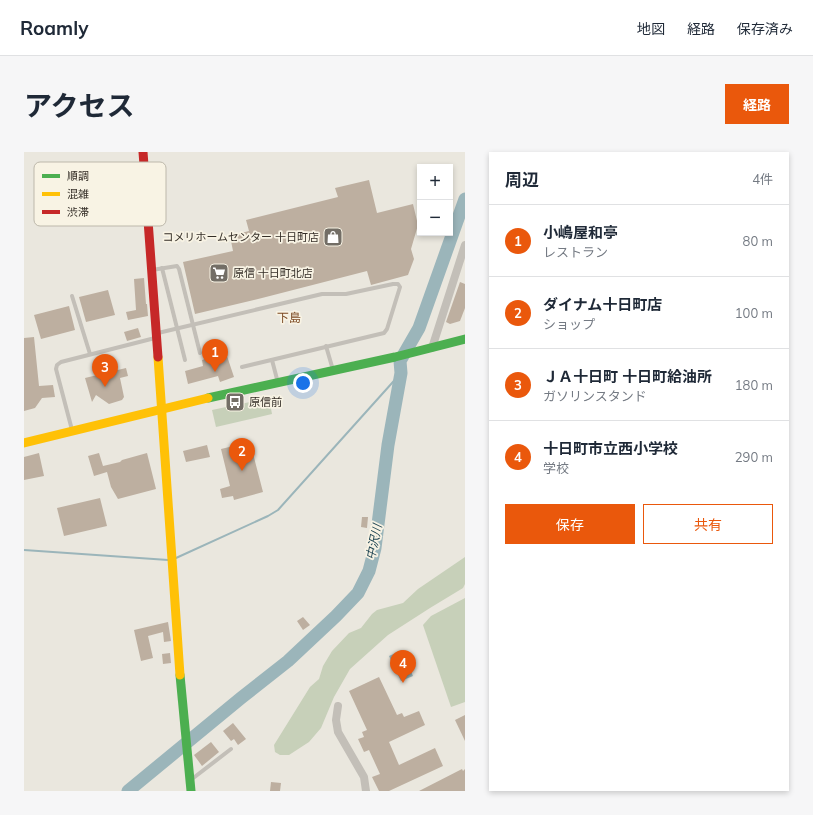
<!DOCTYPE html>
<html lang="ja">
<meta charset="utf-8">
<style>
:root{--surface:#fff;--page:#f6f6f7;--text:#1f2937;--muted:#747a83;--line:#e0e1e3;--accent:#ea580c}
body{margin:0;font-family:Mulish,"Noto Sans JP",sans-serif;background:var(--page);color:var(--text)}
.controls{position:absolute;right:12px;top:12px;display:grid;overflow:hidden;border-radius:0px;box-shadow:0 2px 6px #0003}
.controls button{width:36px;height:36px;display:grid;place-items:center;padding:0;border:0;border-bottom:1px solid var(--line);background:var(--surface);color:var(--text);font:20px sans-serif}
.you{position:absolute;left:279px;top:231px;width:14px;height:14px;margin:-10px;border:3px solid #fff;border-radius:50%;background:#1a73e8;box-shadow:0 0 0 6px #1a73e833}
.badge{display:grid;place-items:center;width:26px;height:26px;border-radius:50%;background:var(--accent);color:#fff;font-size:13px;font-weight:700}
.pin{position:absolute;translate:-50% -33px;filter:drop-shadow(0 1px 2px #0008)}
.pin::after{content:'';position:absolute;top:21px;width:14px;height:12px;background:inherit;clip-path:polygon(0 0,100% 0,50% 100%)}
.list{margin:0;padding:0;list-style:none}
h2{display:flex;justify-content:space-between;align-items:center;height:52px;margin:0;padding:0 16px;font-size:17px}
h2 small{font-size:13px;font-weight:400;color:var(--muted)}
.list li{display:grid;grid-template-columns:26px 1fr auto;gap:12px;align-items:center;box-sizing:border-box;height:72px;padding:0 16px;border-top:1px solid var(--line)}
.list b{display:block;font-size:15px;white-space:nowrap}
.list p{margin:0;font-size:13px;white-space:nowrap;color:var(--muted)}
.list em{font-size:13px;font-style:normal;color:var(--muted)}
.actions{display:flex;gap:8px;padding:12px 16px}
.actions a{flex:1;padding:9px 0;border:1px solid var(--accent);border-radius:0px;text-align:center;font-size:14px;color:var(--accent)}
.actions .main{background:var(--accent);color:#fff}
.map{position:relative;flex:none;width:441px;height:639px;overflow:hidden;border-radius:0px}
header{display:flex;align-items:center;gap:24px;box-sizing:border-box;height:56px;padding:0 20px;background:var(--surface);border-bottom:1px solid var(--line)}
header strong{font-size:19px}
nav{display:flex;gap:22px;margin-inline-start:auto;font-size:14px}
.intro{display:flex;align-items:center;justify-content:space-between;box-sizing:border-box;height:96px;padding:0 24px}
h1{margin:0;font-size:28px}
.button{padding:10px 18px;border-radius:0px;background:var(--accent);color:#fff;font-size:14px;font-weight:700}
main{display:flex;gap:24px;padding:0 24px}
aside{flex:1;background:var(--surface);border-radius:0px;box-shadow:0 2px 6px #0003}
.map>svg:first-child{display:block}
</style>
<header>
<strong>Roamly</strong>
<nav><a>地図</a><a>経路</a><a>保存済み</a></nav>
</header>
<div class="intro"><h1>アクセス</h1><a class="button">経路</a></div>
<main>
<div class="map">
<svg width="441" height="639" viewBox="0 0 441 639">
<rect width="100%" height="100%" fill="#eae7de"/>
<g fill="#c7d0b9">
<path d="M245,246L248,262L192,275L188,258Z"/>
<path d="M441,405V432L439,436L406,456L364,483L326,517L310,545L297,576L285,590L265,603H256L251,600L250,593L286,535L295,527L299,514L308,499L325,481L337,476L348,462L353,458L379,451L394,437Z"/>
<path d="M441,446V550L427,555L399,473L407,464Z"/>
</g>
<path fill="#9bb5ba" d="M378,498L389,524L377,529L365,504Z"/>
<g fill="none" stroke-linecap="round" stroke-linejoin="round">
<g stroke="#9bb5ba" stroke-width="2">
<path d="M0,398L144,408"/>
<path d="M152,406L244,364L254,358L377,221"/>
</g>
<path stroke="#9bb5ba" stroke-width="13" d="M104,639L217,546L264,509L312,464L334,441L345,419L351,396L364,293L377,221L376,209L395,176L441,47"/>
</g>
<g fill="#bdafa0">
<path d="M345,28L353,61L389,52L394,73L387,97L390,107L384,123L347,133L343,119L238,146L171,162L159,110L209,99L206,84L225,79L222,68L314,45L311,36Z"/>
<path d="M120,126L122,152H123L124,164L104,168L102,160L112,158L110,127Z"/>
<path d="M436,130L441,132V156L436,169L426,172L422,170Z"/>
<path d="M84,138L91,163L62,170L55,145Z"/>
<path d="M45,154L51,178L17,187L10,163Z"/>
<path d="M114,176L117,185L103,189L100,180Z"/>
<path d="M10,185L15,234L29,233L31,245L18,246L11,256L0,259V186Z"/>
<path d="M203,204L210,225L196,230L194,224L164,232L161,219L179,214L178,208L187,205L188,208Z"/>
<path d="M102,216L104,224L96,226L100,245L98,248L85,252L72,243L68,250L61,226Z"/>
<path d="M226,290L239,340L210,348L209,344L198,346L196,337L206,334L197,297Z"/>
<path d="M183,293L186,305L162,310L159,299Z"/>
<path d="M15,301L20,324L0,328V305Z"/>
<path d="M75,301L79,314L96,310L98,308L123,301L132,337L94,347L87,335L83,320L70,324L64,304Z"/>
<path d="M76,346L83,374L40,384L33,356Z"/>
<path d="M338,365H344L343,376L337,375Z"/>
<path d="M279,465L286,473L279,478L273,469Z"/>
<path d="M144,470L147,489L140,490L139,480L124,484L129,506L117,509L110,478Z"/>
<path d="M146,501L147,511L139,512L138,502Z"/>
<path d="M355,525L373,563L378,561L380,565L395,559L401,573L365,590L375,613L411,596L419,614L365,639H355L348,625L356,622L345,598L340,600L334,587L340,585L338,580L343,578L325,539Z"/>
<path d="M441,563V589L431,568Z"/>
<path d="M209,571L222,587L214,593L210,587L207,589L199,579Z"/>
<path d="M187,590L195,600L178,614L170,603Z"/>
<path d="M438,617L439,619L441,617V639H395Z"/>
<path d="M247,630L257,631L256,639H246Z"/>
</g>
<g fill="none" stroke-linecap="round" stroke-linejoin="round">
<g stroke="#c3bfb8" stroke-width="4">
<path d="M138,116L161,208"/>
<path d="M128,118L153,114L155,117L176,201"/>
<path d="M48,144L66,202"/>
<path d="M134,181L298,142H322L369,132H374L376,135L363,177L360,181L218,215"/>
<path d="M302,194L309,218"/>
<path d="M248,208L254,231"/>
<path d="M48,278L32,217L33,213L37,210L131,186"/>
<path d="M168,627L207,597"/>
</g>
<g stroke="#c3bfb8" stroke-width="8">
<path d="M69,68L92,47L120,30"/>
<path d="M408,196L441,93"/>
<path d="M314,554L312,568L314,580L340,625L342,639"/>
</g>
<g stroke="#4caf50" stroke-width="9">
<path d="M184,246L371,205L441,187"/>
<path d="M156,523L167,639"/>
</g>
<g stroke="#ffc107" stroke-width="9">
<path d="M134,205L156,523"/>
<path d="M0,291L184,246"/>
</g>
<path stroke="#c62828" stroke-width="9" d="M119,0L134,205"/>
</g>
<defs>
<symbol id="shop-square" viewBox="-11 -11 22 22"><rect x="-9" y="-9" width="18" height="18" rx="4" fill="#736e66" stroke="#f8f3e4"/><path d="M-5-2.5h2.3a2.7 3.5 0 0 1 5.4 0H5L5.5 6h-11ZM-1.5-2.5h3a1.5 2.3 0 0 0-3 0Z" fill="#fff"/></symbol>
<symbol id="supermarket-square" viewBox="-11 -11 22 22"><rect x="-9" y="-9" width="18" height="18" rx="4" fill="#736e66" stroke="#f8f3e4"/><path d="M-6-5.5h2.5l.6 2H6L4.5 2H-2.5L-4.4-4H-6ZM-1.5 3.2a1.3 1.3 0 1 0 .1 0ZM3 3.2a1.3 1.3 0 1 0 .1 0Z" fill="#fff"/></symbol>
<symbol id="bus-square" viewBox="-11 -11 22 22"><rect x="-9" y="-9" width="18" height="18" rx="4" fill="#736e66" stroke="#f8f3e4"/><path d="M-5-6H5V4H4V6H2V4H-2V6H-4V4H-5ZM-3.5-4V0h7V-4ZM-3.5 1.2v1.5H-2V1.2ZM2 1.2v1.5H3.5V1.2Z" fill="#fff"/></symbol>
</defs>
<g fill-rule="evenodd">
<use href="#shop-square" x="298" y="74" width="22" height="22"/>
<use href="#supermarket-square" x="184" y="110" width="22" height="22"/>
<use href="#bus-square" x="200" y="239" width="22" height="22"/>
</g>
<g text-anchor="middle" stroke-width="3.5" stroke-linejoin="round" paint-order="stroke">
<g font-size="11" fill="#332d26" stroke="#f8f3e4" text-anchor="start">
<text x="295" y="89" text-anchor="end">コメリホームセンター 十日町店</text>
<text x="209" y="125">原信 十日町北店</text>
<text x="225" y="254">原信前</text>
</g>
<g font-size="12" fill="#7d4b24" stroke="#f8f3e4">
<text x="265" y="170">下島</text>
</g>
<g font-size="12" font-style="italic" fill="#1e4452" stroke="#f8f3e4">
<text transform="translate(350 390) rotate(-78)" y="4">中沢川</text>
</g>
</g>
<rect x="10" y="10" width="132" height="64" rx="6" fill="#f8f3e4" stroke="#bdb8ab" stroke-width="1"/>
<rect x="18" y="22" width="18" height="4" fill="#4caf50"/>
<rect x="18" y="40" width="18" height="4" fill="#ffc107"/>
<rect x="18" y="58" width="18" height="4" fill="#c62828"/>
<g font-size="11" fill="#332d26">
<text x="43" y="28">順調</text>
<text x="43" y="46">混雑</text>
<text x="43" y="64">渋滞</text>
</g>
</svg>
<div class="controls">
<button>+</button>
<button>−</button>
</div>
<div class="you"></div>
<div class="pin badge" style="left:191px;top:220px">1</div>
<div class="pin badge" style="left:218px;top:319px">2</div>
<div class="pin badge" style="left:81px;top:235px">3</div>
<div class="pin badge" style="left:379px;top:531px">4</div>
</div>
<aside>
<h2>周辺<small>4件</small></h2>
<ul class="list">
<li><span class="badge">1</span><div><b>小嶋屋和亭</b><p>レストラン</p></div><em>80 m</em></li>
<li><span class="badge">2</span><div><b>ダイナム十日町店</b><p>ショップ</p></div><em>100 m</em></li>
<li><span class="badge">3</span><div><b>ＪＡ十日町 十日町給油所</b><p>ガソリンスタンド</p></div><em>180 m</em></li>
<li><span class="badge">4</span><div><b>十日町市立西小学校</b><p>学校</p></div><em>290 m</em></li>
</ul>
<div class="actions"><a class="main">保存</a><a>共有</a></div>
</aside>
</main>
